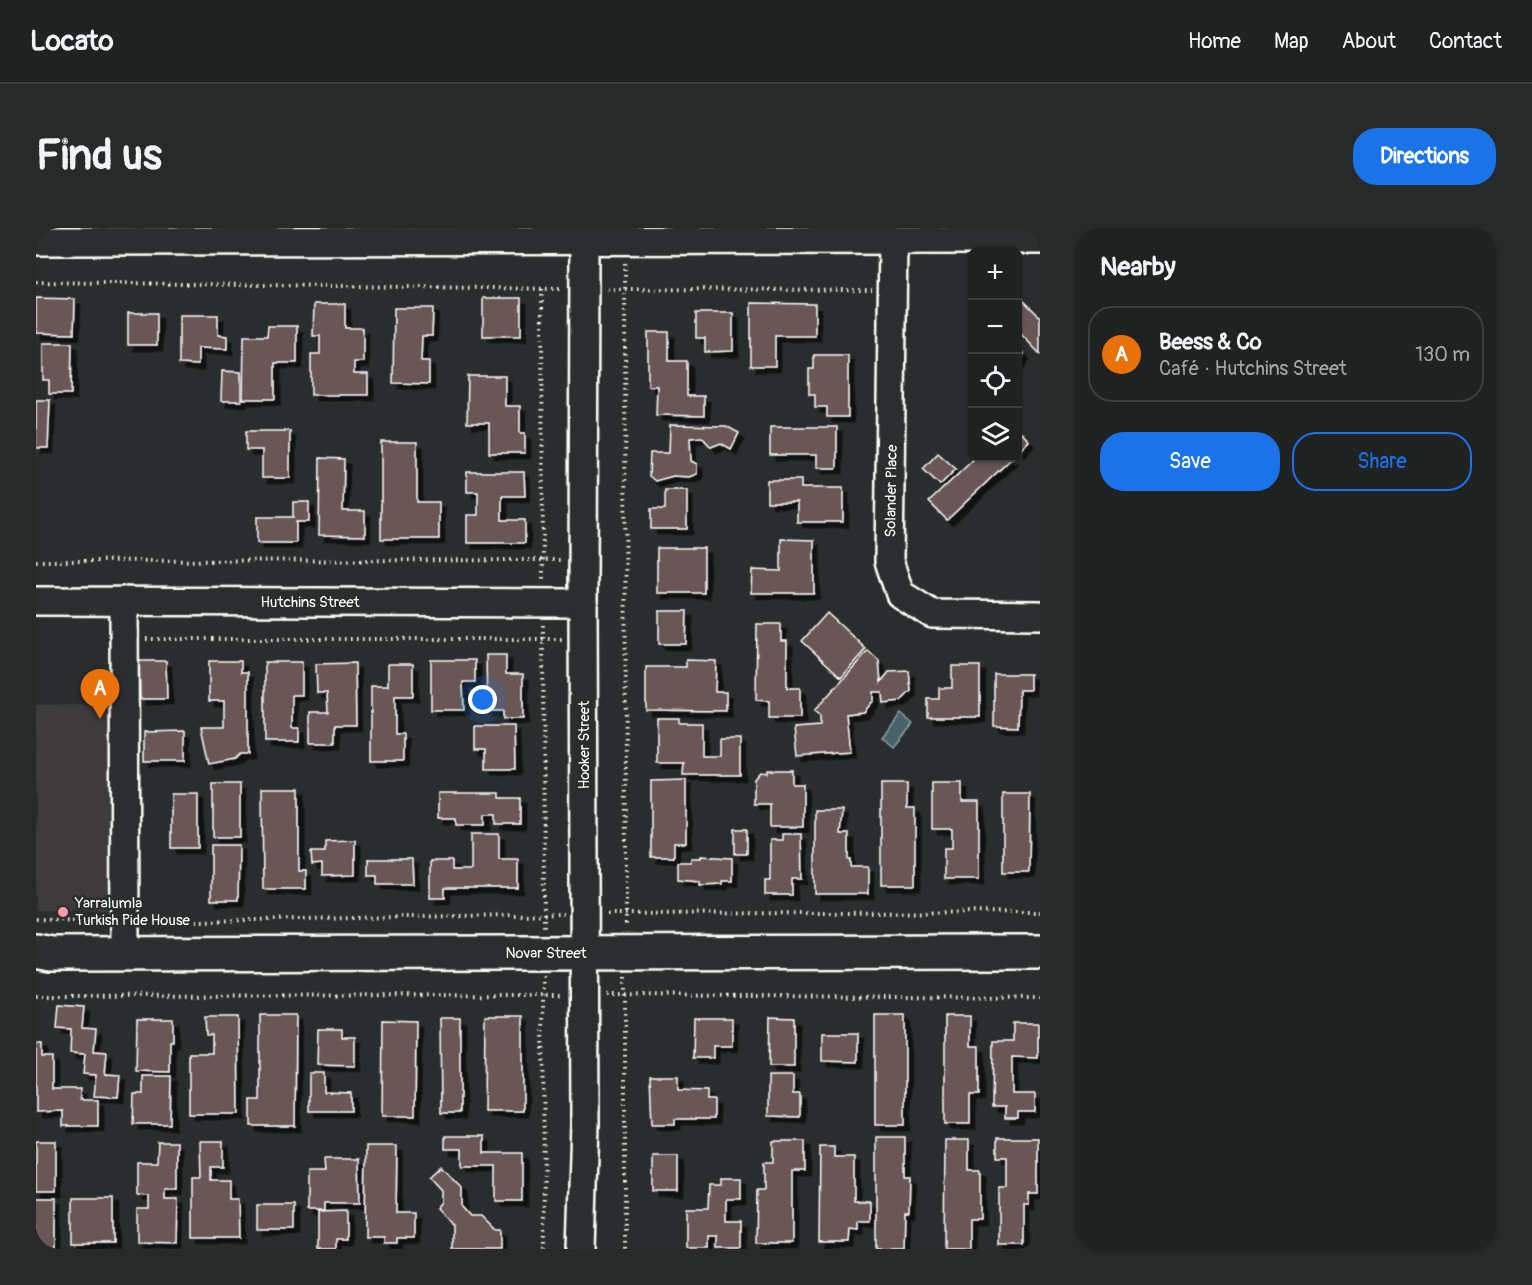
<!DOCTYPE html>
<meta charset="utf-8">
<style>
:root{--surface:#202222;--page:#282a2a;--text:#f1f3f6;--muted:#a2a4a5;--line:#3d3f40;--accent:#1a73e8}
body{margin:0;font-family:Pangolin,sans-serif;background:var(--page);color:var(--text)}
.controls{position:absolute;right:18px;top:18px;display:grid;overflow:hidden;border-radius:12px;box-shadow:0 2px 4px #0004}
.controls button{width:54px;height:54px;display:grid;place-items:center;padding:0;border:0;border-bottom:2px solid var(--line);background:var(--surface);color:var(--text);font:30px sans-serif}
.you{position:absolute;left:447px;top:472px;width:21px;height:21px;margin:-15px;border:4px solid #fff;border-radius:50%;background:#1a73e8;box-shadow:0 0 0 9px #1a73e833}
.badge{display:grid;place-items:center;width:39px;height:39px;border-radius:50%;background:var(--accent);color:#fff;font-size:20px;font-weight:700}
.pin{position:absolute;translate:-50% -50px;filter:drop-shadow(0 2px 3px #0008)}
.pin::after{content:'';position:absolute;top:32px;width:21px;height:18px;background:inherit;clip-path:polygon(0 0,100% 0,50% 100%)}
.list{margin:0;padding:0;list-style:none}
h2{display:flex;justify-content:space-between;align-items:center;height:78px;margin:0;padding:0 24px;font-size:26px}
h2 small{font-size:20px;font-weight:400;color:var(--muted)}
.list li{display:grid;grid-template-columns:39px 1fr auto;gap:18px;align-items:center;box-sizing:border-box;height:96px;margin:0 12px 12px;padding:0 12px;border:2px solid var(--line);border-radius:24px}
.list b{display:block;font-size:22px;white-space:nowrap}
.list p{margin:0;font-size:20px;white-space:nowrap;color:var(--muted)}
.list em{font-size:20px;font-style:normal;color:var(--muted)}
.actions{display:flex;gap:12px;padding:18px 24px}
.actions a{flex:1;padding:14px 0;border:2px solid var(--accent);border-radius:24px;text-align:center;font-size:21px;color:var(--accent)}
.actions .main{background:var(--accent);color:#fff}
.icon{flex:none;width:33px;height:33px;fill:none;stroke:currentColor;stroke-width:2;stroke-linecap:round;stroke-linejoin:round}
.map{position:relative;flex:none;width:1004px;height:1021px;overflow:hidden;border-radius:24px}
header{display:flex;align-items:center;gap:36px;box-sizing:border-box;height:84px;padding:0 30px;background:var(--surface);border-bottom:2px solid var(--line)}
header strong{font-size:28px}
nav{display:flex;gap:33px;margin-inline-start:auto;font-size:21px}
.intro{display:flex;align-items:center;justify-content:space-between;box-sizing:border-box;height:144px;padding:0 36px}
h1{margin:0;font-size:42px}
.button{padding:15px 27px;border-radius:24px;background:var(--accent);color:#fff;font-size:21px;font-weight:700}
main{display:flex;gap:36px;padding:0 36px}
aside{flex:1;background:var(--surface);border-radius:24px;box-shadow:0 2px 4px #0004}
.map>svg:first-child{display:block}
</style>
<header>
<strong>Locato</strong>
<nav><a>Home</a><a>Map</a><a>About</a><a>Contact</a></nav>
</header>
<div class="intro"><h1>Find us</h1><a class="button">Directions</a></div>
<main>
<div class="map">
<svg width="1004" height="1021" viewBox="0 0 1004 1021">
<defs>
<filter id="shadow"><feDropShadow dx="5.5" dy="5.5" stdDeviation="0" flood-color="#0009"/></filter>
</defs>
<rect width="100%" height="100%" fill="#2a2d2e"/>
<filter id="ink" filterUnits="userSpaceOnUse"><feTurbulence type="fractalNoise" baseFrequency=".0167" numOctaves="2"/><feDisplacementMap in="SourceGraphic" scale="12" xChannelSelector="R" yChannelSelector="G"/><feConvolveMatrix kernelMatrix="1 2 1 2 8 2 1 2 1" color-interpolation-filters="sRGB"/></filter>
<g filter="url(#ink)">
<rect fill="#3d3a3a" x="0" y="477" width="82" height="205"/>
<path fill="#46626a" stroke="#90a1a6" stroke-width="1.5" d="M865,486L877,496L858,519L846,509Z"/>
<g fill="#6a5757" stroke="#fff" stroke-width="1.5" filter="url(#shadow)">
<path d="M0,70L39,71L38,106L0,105Z"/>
<rect x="447" y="70" width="38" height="38"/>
<path d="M986,71L1004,89V126L982,103V75Z"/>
<path d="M715,75L779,76V108H739V138H715Z"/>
<path d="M278,76H309V100H327V134H318V146H332V167H275V126H284V108H277Z"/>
<path d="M358,80H397L396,108H386L385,133H393V156L357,155Z"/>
<rect x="92" y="85" width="29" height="32"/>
<path d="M660,85H697V123L669,124V110H660Z"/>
<path d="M143,87H182V107L191,108V121L162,120V137L143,136Z"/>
<path d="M232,98H261V135H239V171H207L208,108H231Z"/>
<path d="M612,104H633V133H651V168H668V188L620,187L621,158H612Z"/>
<path d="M7,115H36L35,166H13V152H7Z"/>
<path d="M982,120L988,126L982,134Z"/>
<path d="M778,127H812V189H791V179H779V166H773V141H778Z"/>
<path d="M186,143L205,144V173H185Z"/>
<path d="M432,148H469V178H484V205H489V225H453V195H431Z"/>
<path d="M0,172H14L12,220H0Z"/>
<path d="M634,197L690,198L703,205L695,221L685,215L675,219L666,209L654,210L655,233L661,236V246L653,249L637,248L619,253L613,248L614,225H633Z"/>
<path d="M734,199H801V240H780V227H734Z"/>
<path d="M982,201L993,213L982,224Z"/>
<path d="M210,203H254V250H226V222H210Z"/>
<path d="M345,214H381V274H403V311H345Z"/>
<path d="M902,225L920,241L904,257L887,241Z"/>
<path d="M284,230L308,231L307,283H329V308L283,307Z"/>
<path d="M939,230H976L911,292L893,274Z"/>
<path d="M431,244H488L489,268H466V292H489V315H431V287H442V264H431Z"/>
<path d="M731,252H765V260H807V294H761V274H731Z"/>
<path d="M629,262H651V301H615V281H629Z"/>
<path d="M257,274H273V294H260V315H221V289H257Z"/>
<path d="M745,311L778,312V365H715L716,342L745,343Z"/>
<rect x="621" y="320" width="47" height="45"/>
<path d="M623,383H651L650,416H623Z"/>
<path d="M791,385L830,421L805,449L766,413Z"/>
<path d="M721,396H745V413H751V460H764V490H733V473L720,472Z"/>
<path d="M832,423L843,433L845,454L853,444L873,443L875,463L865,473L847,475L846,464H837V472L827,484L810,486L814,524L761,528L758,500L784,498V488L778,483Z"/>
<path d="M450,427H470V446H487V491H467V483H451Z"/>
<path d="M395,432H439V454H427L428,482H395Z"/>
<path d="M650,432L680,433L679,464H690V483L610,482V439H650Z"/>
<path d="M103,433H130L131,471H104Z"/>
<path d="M173,433H205V444H212V526H204L199,531L173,536L165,499H188V473H173Z"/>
<path d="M229,434H266V467H256V500H263V514H229Z"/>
<path d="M319,435L320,497H299V515H274V484H292L291,465H281L280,436Z"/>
<path d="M352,436H377V468H359V506H367V533H335V458H352Z"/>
<path d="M916,438H944V489H892V471H903V460H916Z"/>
<path d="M958,446H994V462H983L982,499L958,498Z"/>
<path d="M621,490H643V495H666V528H684V511H704V547H647L648,535H621Z"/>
<path d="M439,498H478L479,541H450V521H439Z"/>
<path d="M149,503V533H108V504Z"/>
<path d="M731,542H756V556H767V599H734V576H718V551L724,544L731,545Z"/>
<path d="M650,552V615H638V629H615V553Z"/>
<path d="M896,555H926V574H943V651H908V620H916V601H896Z"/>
<rect x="177" y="556" width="27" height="53"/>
<path d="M845,556H871V580H879V657H845Z"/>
<path d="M226,560H263V643H270V661H227Z"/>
<path d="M402,565H464V570H484V596H460V586H449V597H420V590H402Z"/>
<rect x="135" y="566" width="27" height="54"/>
<path d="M967,566H994L993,644H967Z"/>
<path d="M779,582H806L804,606H813V632H815V639H832V666H779Z"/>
<rect x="699" y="601" width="12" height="25"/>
<path d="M435,606H463V631H482V660H409V670H394V633H416V642H435Z"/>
<path d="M746,606H765L766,651H756V667H729V652H734V612H746Z"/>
<path d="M319,612V647L286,648V636L276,637L275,624H289V613Z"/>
<path d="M175,617H203L202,672H175Z"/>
<path d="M665,628L696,630V653H686V656L664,657V653L642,651V634H655V630H665Z"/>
<path d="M332,631H376L377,656H341V647H332Z"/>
<path d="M23,777L48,779L46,800L60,801L58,823L71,824L69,846L84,847L82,869L58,868L60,847L47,846L49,826L34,825L35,801L21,800Z"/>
<path d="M224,787H260L259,898H215V872H224Z"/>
<rect x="839" y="787" width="30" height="110"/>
<path d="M449,788H487V883H448Z"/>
<path d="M909,788H934V818H943V867H934V896H909Z"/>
<path d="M169,789H202L203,886H153V825H176V807H170Z"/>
<path d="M734,789L758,790V839H733Z"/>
<path d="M404,790H424V885H405Z"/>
<path d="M658,790H696V818H677V830H657Z"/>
<path d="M101,791H137V813H134V844L100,843Z"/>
<path d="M347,792L380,793L379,888H346Z"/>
<path d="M977,795H1002V830L976,829V866H999V884H982V890H969V879H956L957,813H977Z"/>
<path d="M282,801H306V809H319V838L281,837Z"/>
<path d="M786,805H822V834L786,833Z"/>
<path d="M0,816H6V829H16V861H44V872H62V898H27V883L0,884Z"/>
<path d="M273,845H288V864L315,865V883H273Z"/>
<path d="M107,848H135L134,896H97L98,866H107Z"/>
<path d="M614,848H642V862L671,863V872H678V891H639V896H616Z"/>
<path d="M732,848H757V866H764V889L732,888Z"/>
<path d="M409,908H448V925H486V973H460V938H426V921H409Z"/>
<path d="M840,909H869V948H874L873,983H869L868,1021H840Z"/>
<path d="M961,910H1002V966H993V977H988V1017H963V960H971V929H961Z"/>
<path d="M909,912H933V942H944V991H933V1021H908Z"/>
<rect x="0" y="913" width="20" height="50"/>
<path d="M164,913H187V939H175V952H193V971H202L203,1010H157V949H165Z"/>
<path d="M737,913H769V943H756V1015H720L721,962H728V934H737Z"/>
<path d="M122,914H141V961H129V971H142L141,1015L101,1014V981H113V968L101,967V934H121Z"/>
<path d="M330,918H361L360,985H378V1010H361V1015H348V1009H329Z"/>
<path d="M784,919H798V929H818V973H834V993H822V1002L814,1001L813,1014H783Z"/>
<rect x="617" y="928" width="25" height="35"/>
<path d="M288,931H323L324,975H288V983H271V944H289Z"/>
<path d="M405,938L426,960V979L434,988H445L459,1002H464V1021H416V997L400,980L405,974V962L393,949Z"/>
<path d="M685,950H705V971H690V993H705V1020H682V1008H673V1020H650V980H672L673,957H685Z"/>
<rect x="0" y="970" width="20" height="51"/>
<rect x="37" y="970" width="40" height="45"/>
<rect x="221" y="977" width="37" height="25"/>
<path d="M310,983V1011H300V1021H282V984Z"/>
</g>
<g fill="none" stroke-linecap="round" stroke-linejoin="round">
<defs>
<g id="minor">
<path d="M0,13L1004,12"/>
<path d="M857,13L853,333L864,366L896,386L1004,387"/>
<path d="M0,373L547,375"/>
<path d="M88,373L89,726"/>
<path d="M545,1021L549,896L547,375L548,13"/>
</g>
<path id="major" d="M0,723L15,726L1004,724"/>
</defs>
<use href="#minor" stroke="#fff" stroke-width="32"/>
<use href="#major" stroke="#fff" stroke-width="38"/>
<g stroke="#fff" stroke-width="4" stroke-dasharray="1.5 4.5" stroke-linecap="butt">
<path d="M589,35L590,699"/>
<path d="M0,54L527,61"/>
<path d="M506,61L507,354"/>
<path d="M571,61L836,62"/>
<path d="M0,333L524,332"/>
<path d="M507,397L508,702"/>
<path d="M110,411H526"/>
<path d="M571,686L1004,684"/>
<path d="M0,691L68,694"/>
<path d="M112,694L527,686"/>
<path d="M507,748L508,1021"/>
<path d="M589,749V1021"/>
<path d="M571,767L1004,770"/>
<path d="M0,768L527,767"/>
</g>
<use href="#minor" stroke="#2a2d2e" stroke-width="27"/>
<use href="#major" stroke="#2a2d2e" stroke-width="33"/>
</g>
</g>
<circle fill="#ff9aa2" stroke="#2a2d2e" stroke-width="2" cx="27" cy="684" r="6"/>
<g text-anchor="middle" stroke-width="5" stroke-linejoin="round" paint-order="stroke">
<g font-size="15" fill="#fff" stroke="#2a2d2e">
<text transform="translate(855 263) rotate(-89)" y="5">Solander Place</text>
<text x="274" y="379">Hutchins Street</text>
<text transform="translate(548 517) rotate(-90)" y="5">Hooker Street</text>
<text x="510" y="730">Novar Street</text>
</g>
<g font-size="15" fill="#fff" stroke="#2a2d2e" text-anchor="start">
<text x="39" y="680">Yarralumla<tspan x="39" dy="17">Turkish Pide House</tspan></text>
</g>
</g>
</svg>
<div class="controls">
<button>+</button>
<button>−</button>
<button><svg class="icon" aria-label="locate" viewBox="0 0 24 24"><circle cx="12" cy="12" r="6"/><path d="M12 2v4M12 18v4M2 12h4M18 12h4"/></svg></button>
<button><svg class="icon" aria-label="layers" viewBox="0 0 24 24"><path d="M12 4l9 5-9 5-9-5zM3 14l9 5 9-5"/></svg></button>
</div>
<div class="you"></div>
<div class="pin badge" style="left:64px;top:491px;background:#e8710a">A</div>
</div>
<aside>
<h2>Nearby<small></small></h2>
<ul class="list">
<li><span class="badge" style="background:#e8710a">A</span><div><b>Beess &amp; Co</b><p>Café · Hutchins Street</p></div><em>130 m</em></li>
</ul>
<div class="actions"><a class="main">Save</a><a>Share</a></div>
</aside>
</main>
